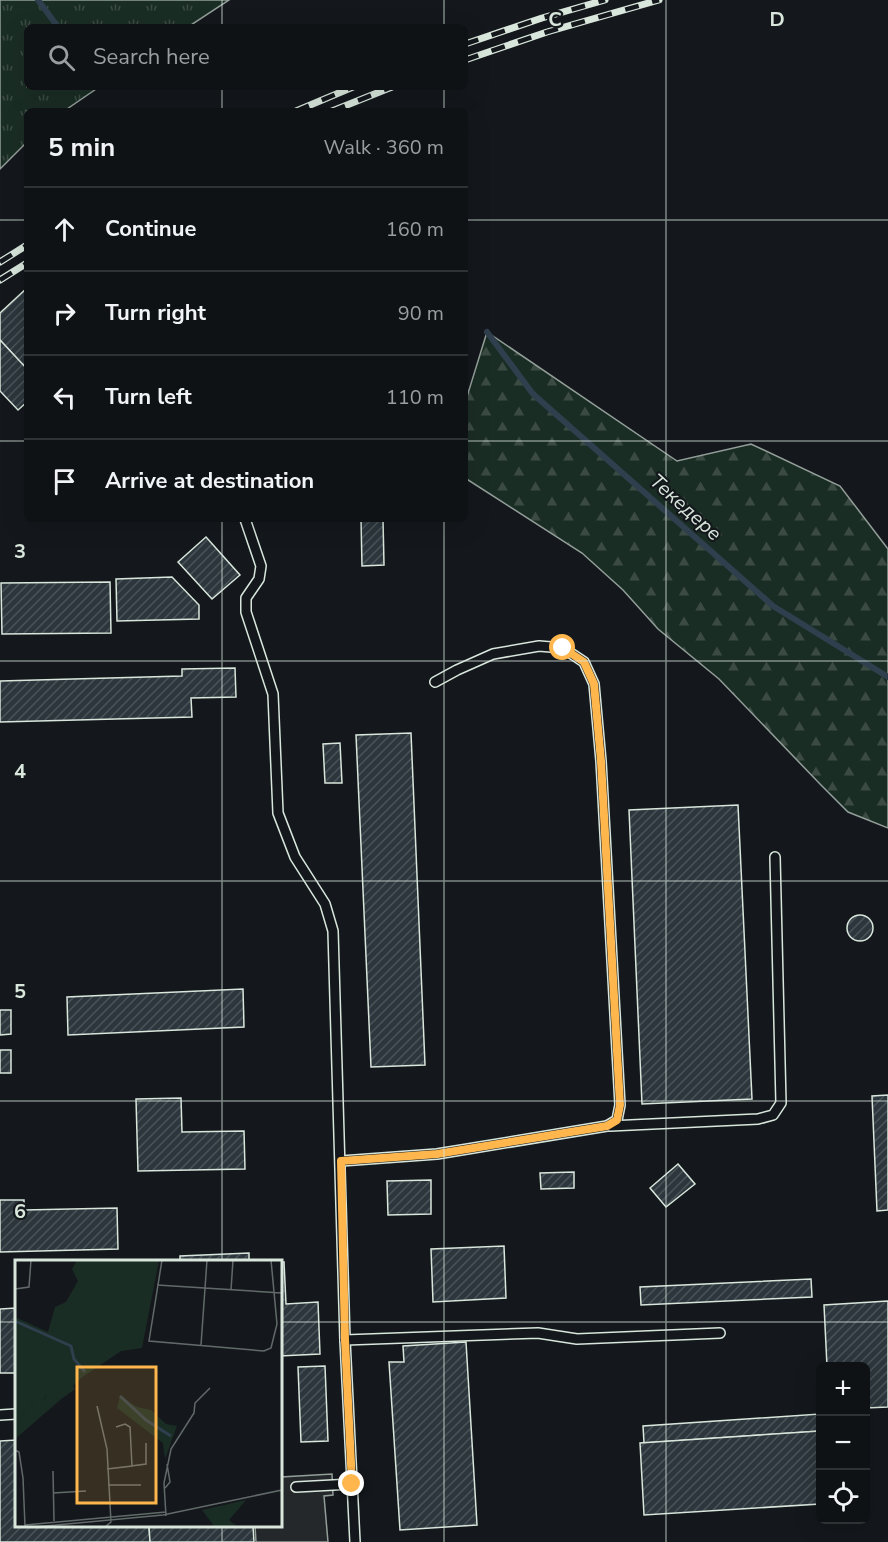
<!DOCTYPE html>
<meta charset="utf-8">
<style>
:root{--surface:#0f1215;--page:#181b1e;--text:#f1f3f6;--muted:#9b9ea0;--line:#2f3234}
body{margin:0;font-family:"Nunito Sans",sans-serif;background:var(--page);color:var(--text)}
.controls{position:absolute;right:18px;bottom:18px;display:grid;overflow:hidden;border-radius:9px;box-shadow:0 6px 24px #0002}
.controls button{width:54px;height:54px;display:grid;place-items:center;padding:0;border:0;border-bottom:2px solid var(--line);background:var(--surface);color:var(--text);font:30px sans-serif}
.stop{position:absolute;width:18px;height:18px;margin:-14px;border:4px solid #ffb74d;border-radius:50%;background:#fff}
.stop.end{background:#ffb74d;border-color:#fff;box-shadow:0 2px 6px #0008}
.list{margin:0;padding:0;list-style:none}
h2{display:flex;justify-content:space-between;align-items:center;height:78px;margin:0;padding:0 24px;font-size:26px}
h2 small{font-size:20px;font-weight:400;color:var(--muted)}
.list li{display:grid;grid-template-columns:39px 1fr auto;gap:18px;align-items:center;box-sizing:border-box;height:84px;padding:0 24px;border-top:2px solid var(--line)}
.list b{display:block;font-size:22px;white-space:nowrap}
.list em{font-size:20px;font-style:normal;color:var(--muted)}
.icon{flex:none;width:33px;height:33px;fill:none;stroke:currentColor;stroke-width:2;stroke-linecap:round;stroke-linejoin:round}
.map{position:relative;flex:none;width:888px;height:1542px;overflow:hidden}
.search{position:absolute;background:var(--surface);box-shadow:0 6px 24px #0002;left:24px;top:24px;width:444px;height:66px;display:flex;align-items:center;gap:15px;box-sizing:border-box;padding:0 21px;border-radius:9px;color:var(--muted);font-size:22px}
.panel{position:absolute;background:var(--surface);box-shadow:0 6px 24px #0002;left:24px;top:108px;width:444px;height:414px;border-radius:9px}
.map>svg:first-child{display:block}
</style>
<div class="map">
<svg width="888" height="1542" viewBox="0 0 888 1542">
<defs>
<pattern id="grass-tufts" width="24" height="20" patternUnits="userSpaceOnUse" patternTransform="scale(1.5)"><rect width="24" height="20" fill="#1a2d24"/><path d="M3 7l-1-3M5 7V3M7 7l1-3M15 17l-1-3M17 17v-4M19 17l1-3" fill="none" stroke="#3b4b43"/></pattern>
<pattern id="forest-firs" width="22" height="20" patternUnits="userSpaceOnUse" patternTransform="scale(1.5)"><rect width="22" height="20" fill="#1a2d24"/><path d="M5 1l3.5 6h-7zM16 11l3.5 6h-7z" fill="#3b4b43"/></pattern>
<pattern id="building-hatch" width="6" height="6" patternUnits="userSpaceOnUse" patternTransform="scale(1.5)"><rect width="6" height="6" fill="#2c363c"/><path d="M-1 1l2-2M0 6l6-6M5 7l2-2" fill="none" stroke="#4a5358"/></pattern>
</defs>
<rect width="100%" height="100%" fill="#14181c"/>
<path fill="url(#grass-tufts)" stroke="#939e99" stroke-width="1.5" d="M0,0H229L188,27H27V87H99L64,111H27V142L0,169Z"/>
<path fill="url(#forest-firs)" stroke="#939e99" stroke-width="1.5" d="M487,332L677,461L751,444L840,486L888,549V828L848,812L820,784L719,679L658,629L623,590L582,553L465,478V403Z"/>
<path fill="#24282b" stroke="#939e99" stroke-width="1.5" d="M332,1474L333,1495L324,1496L328,1542H256L255,1526H280L281,1477Z"/>
<g fill="none" stroke-linecap="round" stroke-linejoin="round">
<g stroke="#2f3f4d" stroke-width="6">
<path d="M38,0L58,27"/>
<path d="M487,332L533,394L773,606L888,677"/>
</g>
</g>
<g fill="url(#building-hatch)" stroke="#d8e6dc" stroke-width="1.5">
<path d="M27,288V369L0,340V313Z"/>
<path d="M0,340L27,369V402L18,410L0,391Z"/>
<path d="M361,519H383L384,565L362,566Z"/>
<path d="M206,537L240,575L212,599L178,562Z"/>
<path d="M172,577L199,605V619L117,621L116,579Z"/>
<path d="M110,582L111,633L2,634L1,583Z"/>
<path d="M235,668L236,697L191,698L192,717L0,722V681L182,676V669Z"/>
<path d="M411,733L425,1065L371,1067L356,735Z"/>
<path d="M340,743L342,783H325L323,744Z"/>
<path d="M738,805L752,1099L642,1104L629,810Z"/>
<circle cx="860" cy="928" r="13"/>
<path d="M243,989L244,1027L68,1035L67,997Z"/>
<path d="M0,1010H11V1034L0,1035Z"/>
<rect x="0" y="1050" width="11" height="23"/>
<path d="M888,1095V1210L877,1211L872,1096Z"/>
<path d="M181,1098L182,1132L244,1131L245,1169L138,1171L136,1099Z"/>
<path d="M678,1164L695,1184L666,1207L650,1188Z"/>
<path d="M574,1172V1188L541,1189L540,1173Z"/>
<path d="M431,1180V1214L388,1215L387,1181Z"/>
<path d="M0,1200H24V1210L117,1208L118,1249L0,1252Z"/>
<path d="M504,1246L506,1298L433,1302L431,1249Z"/>
<path d="M249,1253V1262H180V1256Z"/>
<path d="M284,1262L286,1304L318,1302L320,1354L280,1356V1263Z"/>
<path d="M811,1279L812,1297L641,1305L640,1287Z"/>
<path d="M888,1301V1407L866,1408V1366H827L824,1305Z"/>
<path d="M16,1308V1373H0V1309Z"/>
<path d="M466,1342L477,1525L400,1530L389,1362H404L403,1346Z"/>
<path d="M325,1366L328,1441L301,1442L298,1367Z"/>
<path d="M820,1414V1431L644,1443L643,1426Z"/>
<path d="M820,1431V1504L644,1515L640,1443Z"/>
<path d="M16,1440V1526H149L150,1542H0V1441Z"/>
<path d="M149,1526H253L254,1542H150Z"/>
</g>
<g fill="none" stroke-linecap="round" stroke-linejoin="round">
<defs>
<g id="lane">
<path d="M245,519L261,566L259,579L246,598V612L273,694L278,813L295,857L325,904L333,931L345,1340L355,1542"/>
<path d="M610,1126L758,1119L773,1115L781,1103L775,857"/>
<path d="M341,1161L437,1154L607,1126L617,1120L620,1105L601,761L594,684L584,662L563,648L539,646L493,654L457,670L435,682"/>
<path d="M345,1340L538,1333L577,1339L720,1333"/>
<path d="M0,1415L16,1414"/>
<path d="M296,1487L352,1484"/>
</g>
</defs>
<use href="#lane" stroke="#d8e6dc" stroke-width="12"/>
<use href="#lane" stroke="#14181c" stroke-width="9"/>
<defs>
<g id="rail">
<path d="M465,44L542,18L605,0"/>
<path d="M465,60L547,32L659,0"/>
<path d="M296,111L353,87"/>
<path d="M332,111L392,87"/>
<path d="M0,262L27,245"/>
<path d="M0,280L27,263"/>
</g>
</defs>
<use href="#rail" stroke="#d8e6dc" stroke-width="7"/>
<use href="#rail" stroke="#14181c" stroke-width="4.5" stroke-dasharray="14" stroke-linecap="butt"/>
</g>
<g fill="none" stroke-linecap="round" stroke-linejoin="round">
<path stroke="#ffb74d" stroke-width="8" d="M352,1484L345,1340L341,1161L437,1154L607,1126L617,1120L620,1105L601,761L594,684L584,662L563,648"/>
</g>
<path fill="none" stroke="#d8e6dc" stroke-width="1.5" stroke-opacity="0.55" d="M222,0V27M444,0V27M666,0V1542M222,87V111M444,87V111M0,220H27M465,220H888M0,441H27M465,441H888M222,519V1262M444,519V1542M0,661H888M0,881H888M0,1101H888M0,1322H16M280,1322H888M222,1526V1542"/>
<g text-anchor="middle" stroke-width="4.5" stroke-linejoin="round" paint-order="stroke">
<g font-size="20" font-style="italic" fill="#d8e6dc" stroke="#14181c">
<text transform="translate(686 507) rotate(42)" y="7">Текедере</text>
</g>
</g>
<g transform="translate(15 1260)">
<rect width="267" height="267" fill="#14181c"/>
<path d="M62,0H144L127,88L106,91L66,118L58,126L60,129L45,140L31,135L28,142H19L0,163V57L33,72L40,47L51,42L63,21L57,9Z" fill="#1a2d24"/>
<path d="M32,134L45,140L0,179V163L19,142H28ZM105,136L122,147L136,150L151,164L162,166L150,199L148,183L102,148ZM231,240L214,260L223,267H200L187,250Z" fill="#1a2d24"/>
<path fill="none" stroke="#2f3f4d" stroke-width="3" d="M0,61L56,86L59,99L70,112M105,136L131,160L156,176"/>
<path fill="none" stroke="#626a69" stroke-width="1.5" d="M147,0L134,81L249,91L256,88L262,64L256,0M142,25L267,33M0,29L14,27L16,0M216,30L218,0M186,85L192,0M82,146L92,189L96,262L90,267M0,190L4,192L8,218L10,266M116,206L131,204V183M92,209L117,206L115,167L110,164L101,167M38,211L39,261M93,225H126M150,228L155,222L152,204M38,233L71,231M151,256L149,223L156,189L179,153L180,143L195,128M10,265L151,252M20,267L148,255L267,230"/>
<path fill="#ffb74d" fill-opacity="0.15" stroke="#ffb74d" stroke-width="3" d="M62,107H141V243H62Z"/>
<rect width="267" height="267" fill="none" stroke="#d8e6dc" stroke-width="3"/>
</g>
<g font-size="20" text-anchor="middle" font-weight="bold" fill="#d8e6dc" stroke="#14181c" stroke-width="4.5" stroke-linejoin="round" paint-order="stroke">
<text x="555" y="26">C</text>
<text x="777" y="26">D</text>
<text x="20" y="558">3</text>
<text x="20" y="778">4</text>
<text x="20" y="998">5</text>
<text x="20" y="1218">6</text>
</g>
</svg>
<div class="controls">
<button>+</button>
<button>−</button>
<button><svg class="icon" aria-label="locate" viewBox="0 0 24 24"><circle cx="12" cy="12" r="6"/><path d="M12 2v4M12 18v4M2 12h4M18 12h4"/></svg></button>
</div>
<div class="stop" style="left:563px;top:648px"></div>
<div class="stop end" style="left:352px;top:1484px"></div>
<div class="search"><svg class="icon" aria-label="search" viewBox="0 0 24 24"><circle cx="10" cy="10" r="6"/><path d="M15 15l6 6"/></svg>Search here</div>
<section class="panel">
<h2>5 min<small>Walk · 360 m</small></h2>
<ul class="list">
<li><svg class="icon" aria-label="ahead" viewBox="0 0 24 24"><path d="M12 20V5M6 11l6-6 6 6"/></svg><div><b>Continue</b></div><em>160 m</em></li>
<li><svg class="icon" aria-label="right" viewBox="0 0 24 24"><path d="M7 20v-9h11M14 6l5 5-5 5"/></svg><div><b>Turn right</b></div><em>90 m</em></li>
<li><svg class="icon" aria-label="left" viewBox="0 0 24 24"><path d="M17 20v-9H6M10 6l-5 5 5 5"/></svg><div><b>Turn left</b></div><em>110 m</em></li>
<li><svg class="icon" aria-label="arrive" viewBox="0 0 24 24"><path d="M6 21V4h12l-3 4 3 4H6"/></svg><div><b>Arrive at destination</b></div></li>
</ul>
</section>
</div>
